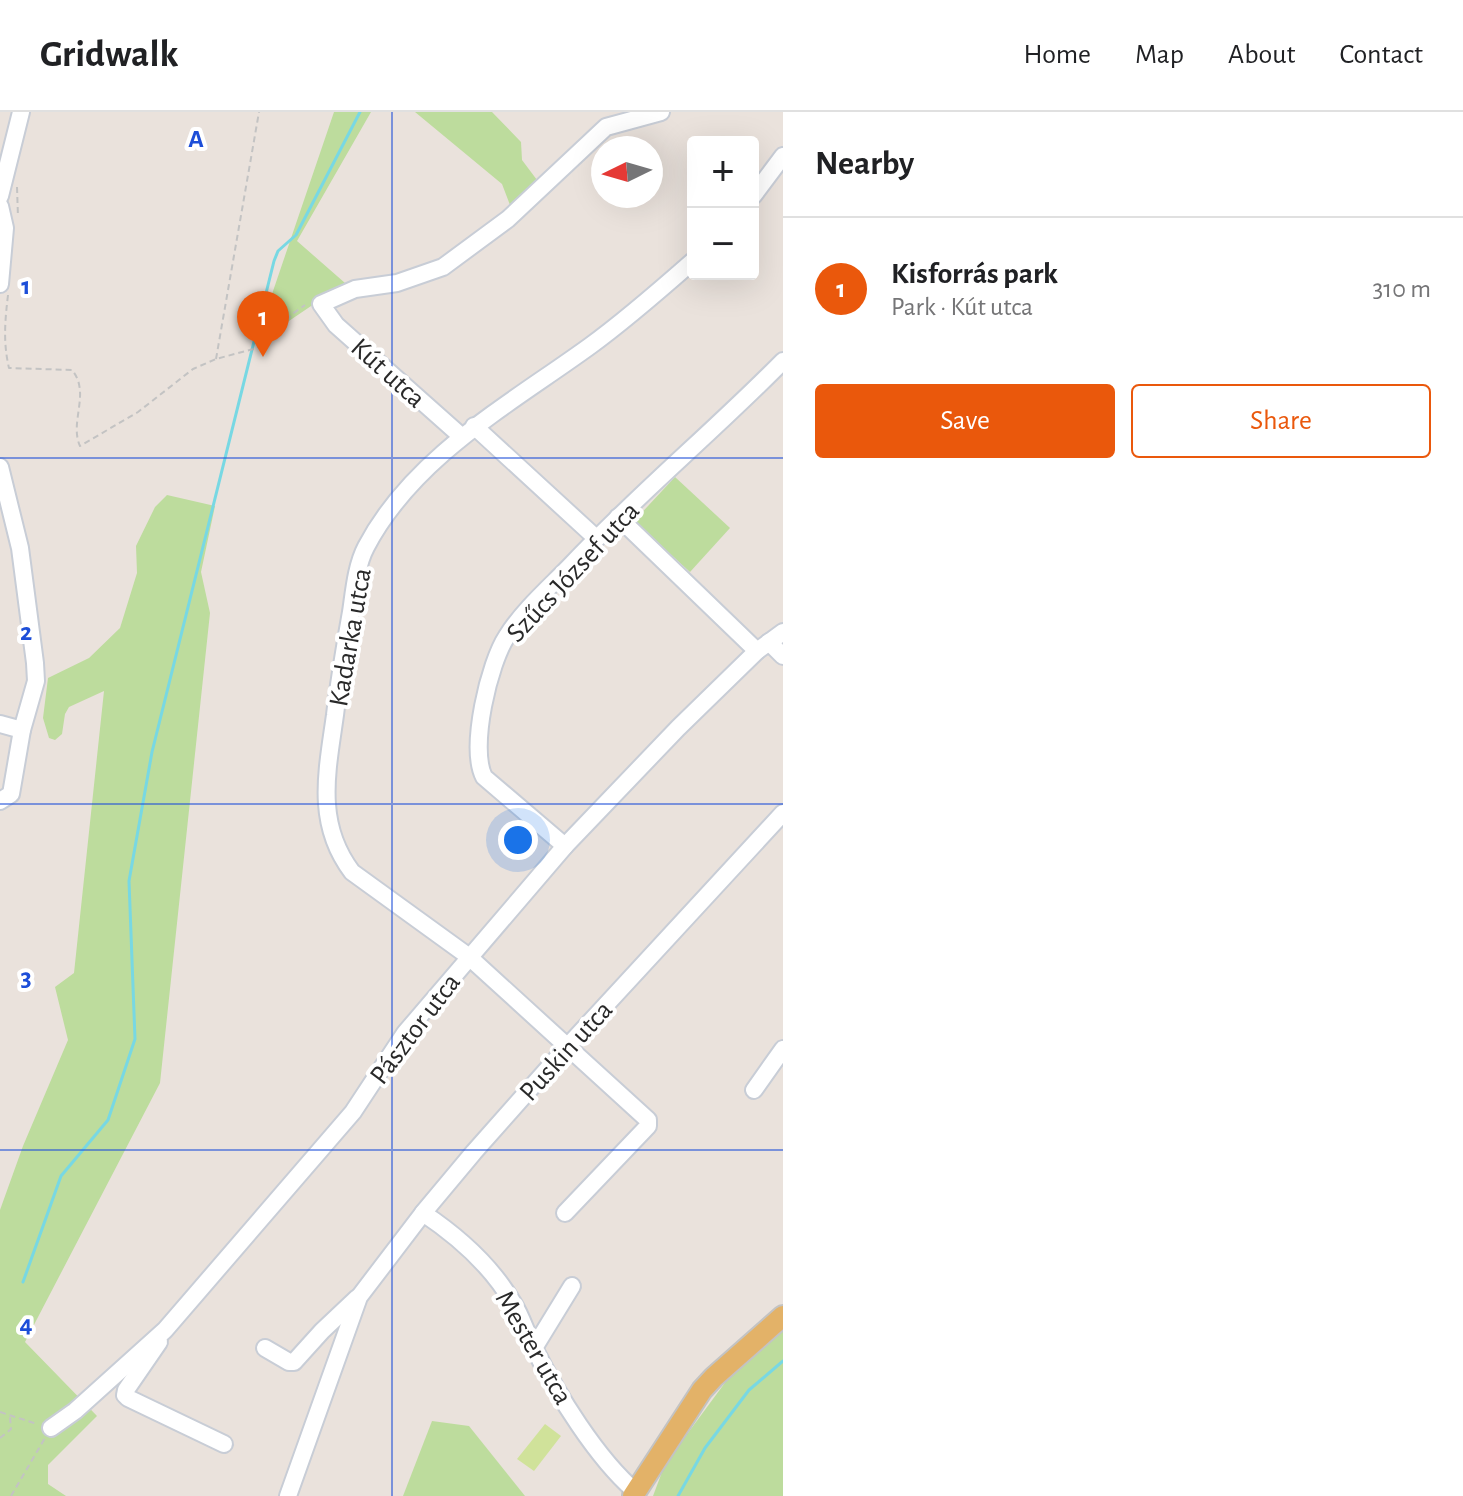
<!DOCTYPE html>
<meta charset="utf-8">
<style>
:root{--surface:#fff;--page:#f2f2f2;--text:#202124;--muted:#757577;--line:#e0e0e0;--accent:#ea580c}
body{margin:0;font-family:"Alegreya Sans",sans-serif;background:var(--page);color:var(--text)}
.controls{position:absolute;right:24px;top:24px;display:grid;overflow:hidden;border-radius:8px;box-shadow:0 8px 32px #0002}
.controls button{width:72px;height:72px;display:grid;place-items:center;padding:0;border:0;border-bottom:2px solid var(--line);background:var(--surface);color:var(--text);font:40px sans-serif}
.compass{position:absolute;left:591px;top:24px;width:72px;height:72px;border-radius:50%;background:var(--surface);box-shadow:0 8px 32px #0002;rotate:265deg}
.you{position:absolute;left:518px;top:728px;width:28px;height:28px;margin:-20px;border:6px solid #fff;border-radius:50%;background:#1a73e8;box-shadow:0 0 0 12px #1a73e833}
.badge{display:grid;place-items:center;width:52px;height:52px;border-radius:50%;background:var(--accent);color:#fff;font-size:26px;font-weight:700}
.pin{position:absolute;translate:-50% -66px;filter:drop-shadow(0 2px 4px #0008)}
.pin::after{content:'';position:absolute;top:42px;width:28px;height:24px;background:inherit;clip-path:polygon(0 0,100% 0,50% 100%)}
.list{margin:0;padding:0;list-style:none}
h2{display:flex;justify-content:space-between;align-items:center;height:104px;margin:0;padding:0 32px;font-size:34px}
h2 small{font-size:26px;font-weight:400;color:var(--muted)}
.list li{display:grid;grid-template-columns:52px 1fr auto;gap:24px;align-items:center;box-sizing:border-box;height:144px;padding:0 32px;border-top:2px solid var(--line)}
.list b{display:block;font-size:30px;white-space:nowrap}
.list p{margin:0;font-size:26px;white-space:nowrap;color:var(--muted)}
.list em{font-size:26px;font-style:normal;color:var(--muted)}
.actions{display:flex;gap:16px;padding:24px 32px}
.actions a{flex:1;padding:18px 0;border:2px solid var(--accent);border-radius:8px;text-align:center;font-size:28px;color:var(--accent)}
.actions .main{background:var(--accent);color:#fff}
.map{position:relative;flex:none;width:783px;height:1384px;overflow:hidden}
header{display:flex;align-items:center;gap:48px;box-sizing:border-box;height:112px;padding:0 40px;background:var(--surface);border-bottom:2px solid var(--line)}
header strong{font-size:38px}
nav{display:flex;gap:44px;margin-inline-start:auto;font-size:28px}
main{display:flex}
aside{flex:1;background:var(--surface)}
.map>svg:first-child{display:block}
</style>
<header>
<strong>Gridwalk</strong>
<nav><a>Home</a><a>Map</a><a>About</a><a>Contact</a></nav>
</header>
<main>
<div class="map">
<svg width="783" height="1384" viewBox="0 0 783 1384">
<rect width="100%" height="100%" fill="#eae2dc"/>
<g fill="#bddc9d">
<path d="M334,0H371L297,129L345,171L255,232Z"/>
<path d="M415,0H492L521,30L522,48L537,68L510,93L502,72Z"/>
<path d="M675,365L730,416L690,460L634,409Z"/>
<path d="M167,383L215,394L201,460L210,501L160,971L25,1230L97,1304L48,1353V1372L66,1384H0V1098L23,1034L68,928L55,875L74,861L104,579L69,595L65,602L62,622L55,628L49,626L43,606L48,566L89,546L120,516L137,461L136,434L155,395Z"/>
<path d="M783,1218V1384H653L665,1352L727,1268Z"/>
<path d="M432,1309L469,1314L525,1384H403Z"/>
</g>
<path fill="#d0e29a" d="M545,1312L561,1324L534,1359L517,1347Z"/>
<g fill="none" stroke-linecap="round" stroke-linejoin="round">
<g stroke="#78d8e3" stroke-width="3">
<path d="M23,1170L61,1064L108,1008L135,927L129,769L152,640L274,149L278,139L296,123L360,0"/>
<path d="M678,1384L705,1336L749,1278L783,1249"/>
</g>
<defs>
<g id="minor">
<path d="M0,84L21,0"/>
<path d="M753,84L783,44"/>
<path d="M0,94L5,116L0,172"/>
<path d="M474,314L596,426"/>
<path d="M461,324L336,213L321,192L355,177L397,171L443,155L508,107L606,15L661,0"/>
<path d="M0,355L20,436L35,551L36,569L22,618L11,682L0,689"/>
<path d="M618,405L757,539"/>
<path d="M769,530L783,544"/>
<path d="M0,612L22,618"/>
<path d="M565,734L484,665C469,636 489,551 507,524C524,497 550,475 572,452C639,381 714,319 783,249"/>
<path d="M754,978L783,937"/>
<path d="M423,1101C459,1125 491,1153 513,1191C522,1205 526,1221 534,1236C557,1282 597,1347 636,1380"/>
<path d="M565,1101L648,1014V1008L468,844L352,760C315,711 327,660 335,603C339,568 345,534 351,500C354,480 356,454 366,435C413,345 510,292 590,234C626,208 660,178 693,149"/>
<path d="M159,1230L126,1278L125,1283L128,1286L224,1332"/>
<path d="M265,1236L289,1250H294L322,1219L357,1186"/>
<path d="M534,1236L572,1174"/>
<path d="M51,1316L75,1299L165,1218L353,1000L405,921L565,734L678,616L757,539L783,520"/>
<path d="M288,1384L359,1185L423,1101L474,1040L568,934L783,701"/>
</g>
<path id="major" d="M633,1384L702,1278L714,1265L783,1204"/>
</defs>
<use href="#minor" stroke="#c8cdd6" stroke-width="20"/>
<use href="#major" stroke="#c3c3c3" stroke-width="24"/>
<g stroke="#c3c3c3" stroke-width="2" stroke-dasharray="6 4" stroke-linecap="butt">
<path d="M17,75L18,105"/>
<path d="M8,183C5,208 3,231 9,256L72,258C91,281 69,310 80,334L138,300L193,257L216,247L257,236L279,218L291,203L305,193"/>
<path d="M216,247L259,0"/>
<path d="M0,1300L37,1312"/>
<path d="M0,1326L11,1317L10,1305"/>
<path d="M11,1384L45,1326"/>
</g>
<use href="#minor" stroke="#fff" stroke-width="16"/>
<use href="#major" stroke="#e3b268" stroke-width="20"/>
</g>
<path fill="none" stroke="#1d4ed8" stroke-width="2" stroke-opacity="0.55" d="M392,0V1384M0,346H783M0,692H783M0,1038H783"/>
<g text-anchor="middle" stroke-width="8" stroke-linejoin="round" paint-order="stroke">
<g font-size="28" fill="#292929" stroke="#fff">
<text transform="translate(389 260) rotate(42)" y="10">Kút utca</text>
<text transform="translate(572 459) rotate(-47)" y="10">Szűcs József utca</text>
<text transform="translate(349 525) rotate(-80)" y="10">Kadarka utca</text>
<text transform="translate(414 916) rotate(-53)" y="10">Pásztor utca</text>
<text transform="translate(565 938) rotate(-48)" y="10">Puskin utca</text>
<text transform="translate(535 1235) rotate(60)" y="10">Mester utca</text>
</g>
</g>
<g font-size="26" text-anchor="middle" font-weight="bold" fill="#1d4ed8" stroke="#fff" stroke-width="8" stroke-linejoin="round" paint-order="stroke">
<text x="196" y="35">A</text>
<text x="26" y="182">1</text>
<text x="26" y="528">2</text>
<text x="26" y="874">3</text>
<text x="26" y="1220">4</text>
</g>
</svg>
<div class="controls">
<button>+</button>
<button>−</button>
</div>
<svg class="compass" viewBox="-18 -18 36 36"><path d="M0-13l5 13h-10z" fill="#e53935"/><path d="M0 13l5-13h-10z" fill="#757577"/></svg>
<div class="you"></div>
<div class="pin badge" style="left:263px;top:245px">1</div>
</div>
<aside>
<h2>Nearby<small></small></h2>
<ul class="list">
<li><span class="badge">1</span><div><b>Kisforrás park</b><p>Park · Kút utca</p></div><em>310 m</em></li>
</ul>
<div class="actions"><a class="main">Save</a><a>Share</a></div>
</aside>
</main>
